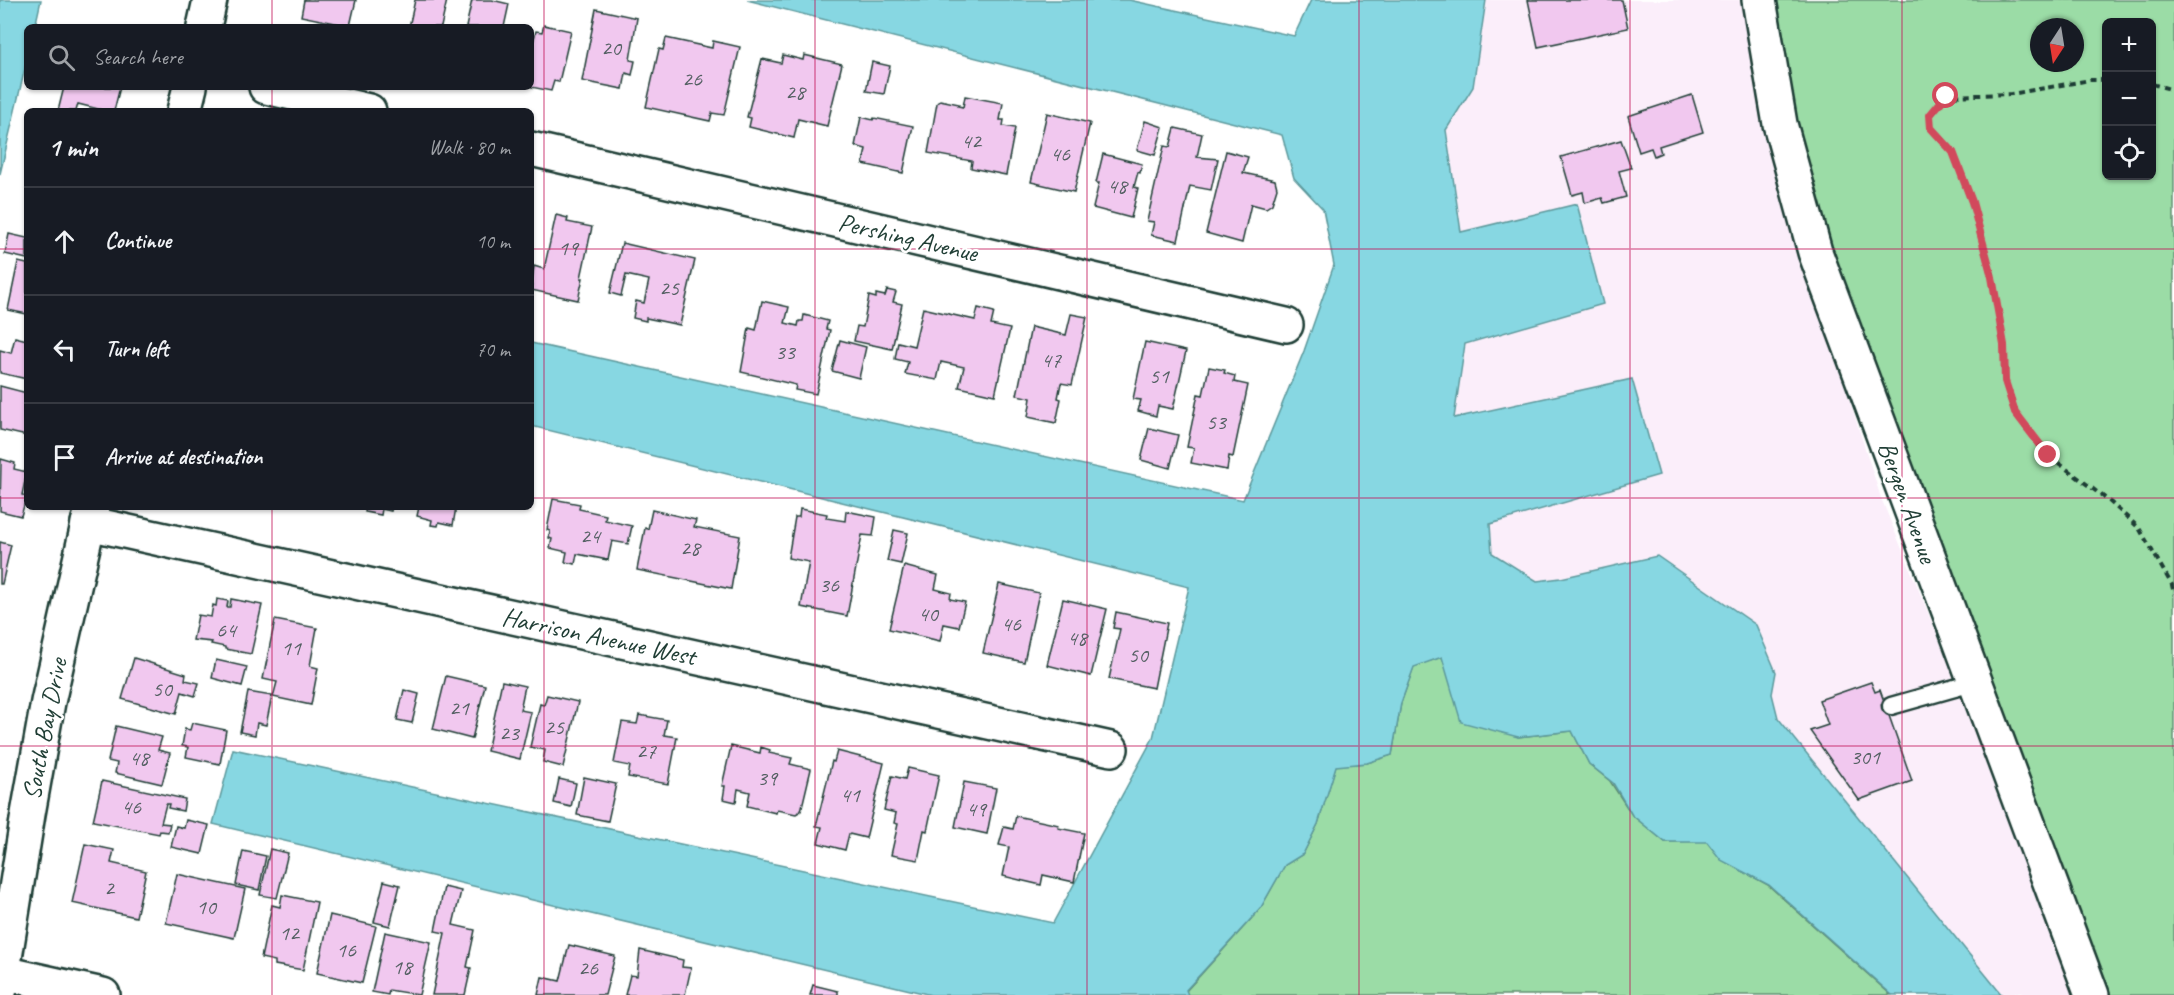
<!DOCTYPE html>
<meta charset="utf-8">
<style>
:root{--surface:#171b24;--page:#20242c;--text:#f1f3f6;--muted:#9ea1a6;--line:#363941}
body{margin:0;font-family:Caveat,sans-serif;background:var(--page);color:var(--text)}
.controls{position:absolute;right:18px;top:18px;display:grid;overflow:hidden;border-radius:9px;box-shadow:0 2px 4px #0004}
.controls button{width:54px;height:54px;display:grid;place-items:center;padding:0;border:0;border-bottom:2px solid var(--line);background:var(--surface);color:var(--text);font:30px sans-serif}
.compass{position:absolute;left:2030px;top:18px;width:54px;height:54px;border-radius:50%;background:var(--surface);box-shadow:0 2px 4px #0004;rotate:192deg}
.stop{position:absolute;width:18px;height:18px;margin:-14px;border:4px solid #d1495b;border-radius:50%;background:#fff}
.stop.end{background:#d1495b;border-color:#fff;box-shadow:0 2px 6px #0008}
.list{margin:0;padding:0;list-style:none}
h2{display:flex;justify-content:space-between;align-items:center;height:78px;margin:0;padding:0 24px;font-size:26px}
h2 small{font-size:20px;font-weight:400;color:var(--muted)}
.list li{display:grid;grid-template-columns:39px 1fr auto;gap:18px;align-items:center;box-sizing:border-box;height:108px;padding:0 24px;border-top:2px solid var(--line)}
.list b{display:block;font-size:22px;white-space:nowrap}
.list em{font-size:20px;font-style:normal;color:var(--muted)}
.icon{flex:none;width:33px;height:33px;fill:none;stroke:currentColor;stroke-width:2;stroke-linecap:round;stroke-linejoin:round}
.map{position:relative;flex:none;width:2174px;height:995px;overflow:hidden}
.search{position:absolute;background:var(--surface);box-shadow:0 2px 4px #0004;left:24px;top:24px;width:510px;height:66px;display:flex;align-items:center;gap:15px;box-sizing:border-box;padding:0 21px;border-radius:9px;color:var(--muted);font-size:22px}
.panel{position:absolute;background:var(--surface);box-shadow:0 2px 4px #0004;left:24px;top:108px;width:510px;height:402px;border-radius:9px}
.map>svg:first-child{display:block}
</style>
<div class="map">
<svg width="2174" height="995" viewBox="0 0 2174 995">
<rect width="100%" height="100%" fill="#fff"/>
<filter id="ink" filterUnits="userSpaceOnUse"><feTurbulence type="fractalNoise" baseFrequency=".0167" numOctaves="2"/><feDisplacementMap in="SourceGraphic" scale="12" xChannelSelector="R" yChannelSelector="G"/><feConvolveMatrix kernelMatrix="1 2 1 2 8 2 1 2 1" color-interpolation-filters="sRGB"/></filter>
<g filter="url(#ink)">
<path fill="#fbeefa" d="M1486,0H1751L1763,131L1881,498L2085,995H2022L2021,991L2011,995H2002L1778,718L1772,694L1776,672L1561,578L1537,581L1492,553L1489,524L1659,475L1632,379L1454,418L1464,344L1603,303L1577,204L1461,233L1446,130L1473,87Z"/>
<g fill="#9bdca6" stroke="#5d8c6d" stroke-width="1.5" fill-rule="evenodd">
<path d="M1759,0H2174V995H2092L1815,252ZM2106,22H2152V176H2106ZM2039,27H2075V63H2039Z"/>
<path d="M1442,657L1518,737L1572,731L1589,764L1610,781L1632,815L1665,842L1706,841L1722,860L1768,885L1891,995H1188L1186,991L1260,909L1285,865L1303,854L1318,824L1336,765L1367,763L1392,755L1401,703L1414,666Z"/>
</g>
<g fill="#87d7e2" stroke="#5d999c" stroke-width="1.5">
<path d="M0,0H41L35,27H27V60L0,174Z"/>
<path d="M747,0H1129L1294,36L1311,0H1486L1473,87L1446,130L1461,232L1577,204L1603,304L1465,344L1454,418L1632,379L1659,475L1490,524L1492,553L1537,581L1561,578L1657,556L1756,625L1776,672L1772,694L1778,718L2002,995H1892L1769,885L1721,860L1707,842H1665L1632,815L1613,783L1589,764L1572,731L1518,737L1461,722L1442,657L1414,667L1401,703L1392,755L1367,763L1336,766L1318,824L1303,854L1285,865L1260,909L1186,990L1188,995H931L213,824L233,749L1053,923L1153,738L1189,587L531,426V343L1243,500L1304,351L1334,265L1323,209L1294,178L1282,135Z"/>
</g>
<g fill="#f1c8ef" stroke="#1f3d34" stroke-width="1.5">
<path d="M304,0H356L350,26L301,16Z"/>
<path d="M415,0H447L441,27H409Z"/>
<path d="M472,0H492L509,4L504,27H466Z"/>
<path d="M1528,0H1622L1628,28L1538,47Z"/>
<path d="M596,9L637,18L630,60L635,61L632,75L626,73L623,89L582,81Z"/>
<path d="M544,25L571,31L559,82L554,81L551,91L531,87V50L536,31L542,32Z"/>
<path d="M666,38L712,48L713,41L740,47L724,115L712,113L710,121L646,107L659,49L663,50Z"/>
<path d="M783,55L803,60L804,55L842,64L827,126L798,119L794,138L749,127L751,118L747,117L762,59L781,63Z"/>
<path d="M872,62L890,66L884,94L866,91Z"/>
<path d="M64,87H120L114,111H106L78,104L76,111H58Z"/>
<path d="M1692,95L1703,132L1659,146L1661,153L1654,156L1651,148L1639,152L1628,116Z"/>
<path d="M965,96L1003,103L1000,120H1004L1003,126L1015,128L1006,175L971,168L972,161L928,153L937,103L940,100L959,104L958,106L963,107Z"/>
<path d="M1047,113L1090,123L1074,192L1031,182Z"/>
<path d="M861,117L873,120L874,118L913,126L903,173L863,164L866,149L855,146Z"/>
<path d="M1145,121L1163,127L1155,155L1137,150Z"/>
<path d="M1175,128L1202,134L1197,157L1218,159L1211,190L1190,186L1178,241L1151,235L1154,222L1147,221L1164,146L1170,147Z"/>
<path d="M1621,140L1631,168L1619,171L1626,197L1604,203L1602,198L1585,203L1583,192L1572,195L1561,157Z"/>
<path d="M1226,151L1248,157L1243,173L1275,180L1277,188L1272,204L1266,208L1251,204L1242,243L1206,233Z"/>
<path d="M1103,154L1142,164L1140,173L1138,172L1134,187L1138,188L1131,218L1093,208L1099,183H1096Z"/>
<path d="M556,215L568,218L567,222L592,227L581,278H583L578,300L531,290L534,266L544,269Z"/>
<path d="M9,234L27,238V259L5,254Z"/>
<path d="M622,243L695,260L680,325L646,318V321L633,318L636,301L644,303L649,280L626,275L621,296L610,293Z"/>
<path d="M18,262L27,264V314L8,310Z"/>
<path d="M887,290L896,292L893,302L902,304L892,349L854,341L857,326L863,327L869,296L876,298V294L885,296Z"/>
<path d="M762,301L789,307L785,323L798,326L799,321H803L804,315L828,321L826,329L830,330L816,394L795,390L796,385L741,372L749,328L756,330Z"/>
<path d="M923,308L975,320L978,308L994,312L991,325L1010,329L995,395L959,387L964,367L941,362L937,380L905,374L908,362L895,359L898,342L914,346Z"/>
<path d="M1071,314L1087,317L1072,385L1061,383L1058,398L1061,399L1056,423L1028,417L1031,398L1017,395L1031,327L1066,335Z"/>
<path d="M15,337L27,340V379L0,373V350L11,353Z"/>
<path d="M840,340L866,347L859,378L832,371Z"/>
<path d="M1145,342L1186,351L1173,409L1158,406L1156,416L1138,411L1141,400L1133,399Z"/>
<path d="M1209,367L1225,370L1224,373L1235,376L1234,382L1248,385L1233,457L1229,456L1227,470L1191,463L1194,448L1187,447L1198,394L1203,395Z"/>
<path d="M0,386L27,393V436L0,430Z"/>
<path d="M1149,428L1178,435L1170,468L1141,460Z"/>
<path d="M1,459L15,463L14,469L27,472L22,495L27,496V503L25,502L21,516L0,511Z"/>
<path d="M553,499L580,504L579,509L606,515L605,520L632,526L628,544L612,541L608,560L577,554L575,564L565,562L567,552L550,548L552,539L549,538L550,531L547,530Z"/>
<path d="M366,507H392L391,511L382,509L381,515L365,512Z"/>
<path d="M419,507H456L453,525L439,522L438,526L431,525L432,520L417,516Z"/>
<path d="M800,509L827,514L826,518L845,521L846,511L876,517L873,536L862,535L847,616L801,607L809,562L788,558L795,517H799Z"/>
<path d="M652,510L696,520L694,527L740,536L731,589L637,570L645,528L648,529Z"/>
<path d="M894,530L908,533L901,564L887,561Z"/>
<path d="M0,542L11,545L2,584H0Z"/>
<path d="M904,566L938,575L935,589L951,593L950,599L965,602L959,627L944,624L940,641L889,629Z"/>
<path d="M999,584L1039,593L1024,662L983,653Z"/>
<path d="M217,599L228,601L227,607H230L231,599L262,605L251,654L225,649V647L211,644L212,642L193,640L198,615L211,617L213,605L216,606Z"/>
<path d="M1063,599L1107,609L1091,676L1047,665Z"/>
<path d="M1116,612L1167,623L1154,688L1109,679L1120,629L1113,628Z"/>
<path d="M275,620L317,628L310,666L318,668L311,705L273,697L277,682L263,679Z"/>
<path d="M134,658L186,674L185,680L199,683L195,696L182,692L176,714L122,699Z"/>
<path d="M216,660L247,667L242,686L212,678Z"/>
<path d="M446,676L485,685L472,739L433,729Z"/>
<path d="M502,681L525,686L520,710L531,712L520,759L487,751Z"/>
<path d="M1871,682L1875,692L1880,690L1912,781L1859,800L1810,731L1828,725L1819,700Z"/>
<path d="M404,690L419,694L412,723L397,720Z"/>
<path d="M248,692L272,696L266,725L257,723L255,735L240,732Z"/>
<path d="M547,695L578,702L563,767L543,762L545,750L530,747L540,704L544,705Z"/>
<path d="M639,715L667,720L664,735L677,737L668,784L628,777L630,766L614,763L622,722L637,724Z"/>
<path d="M192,723L226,730L220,764L186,757L188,747L182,746L185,729L190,730Z"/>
<path d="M116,726L162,737L158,750L170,753L162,784L115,773L117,763L108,761Z"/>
<path d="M731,746L760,753L761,747L770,750L769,753L792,758L790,764L811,769L801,811L796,814L777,810L776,813L747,806L750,792L738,789L736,802L723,799L725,786H722Z"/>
<path d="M837,751L884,763L866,838L849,834L845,850L818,843L822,827L816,826L832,761L834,762Z"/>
<path d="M908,768L939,775L927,831L924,830L918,860L891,855L898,824L894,823L896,813L884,810L892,776L905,779Z"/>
<path d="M584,777L616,784L608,821L577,815Z"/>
<path d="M559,779L576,783L571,807L554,803Z"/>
<path d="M102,781L185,799L183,811L168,808L169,804H166L161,823L170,824L168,832L160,831L159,834L93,821Z"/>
<path d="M964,782L996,788L987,834L955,827Z"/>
<path d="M1016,816L1059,825L1058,828L1084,833L1074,882L1043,875L1041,885L1003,876L1009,847L999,845L1004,827L1013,829Z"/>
<path d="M186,820L209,825L202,854L171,847L176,826L184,828Z"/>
<path d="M85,844L114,850L111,863L146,871L136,917L72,903Z"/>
<path d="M270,849L288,853L277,898L260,895Z"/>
<path d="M243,851L266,856L259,890L236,885Z"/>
<path d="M177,874L245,889L234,938L166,923Z"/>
<path d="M384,881L400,885L390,926L374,922Z"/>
<path d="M444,887L461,891L453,925L475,930L467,967L471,968L465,995H432L445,933L435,931Z"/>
<path d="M282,895L317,902L303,970L275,965V961L261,958L272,905L280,907Z"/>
<path d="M330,915L376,926L362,983L317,973Z"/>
<path d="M385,932L431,942L419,995L389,990L388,995L372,992Z"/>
<path d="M569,945L615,956L605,995H538L542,977L560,981Z"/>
<path d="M640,950L683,960L682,967L691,968L685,995H625L630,975L637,976Z"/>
<path d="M813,985L838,991V995H810Z"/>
</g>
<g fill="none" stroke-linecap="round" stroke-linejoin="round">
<defs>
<path id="lane" d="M1891,706L1976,682"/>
<g id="street">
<path d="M204,27L210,0"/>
<path d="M266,87L369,111"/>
<path d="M184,111L190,87"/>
<path d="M531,149L1286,325"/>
<path d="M88,523L1111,749"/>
<path d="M4,973L103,995"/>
<path d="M0,989L28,814L48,702L92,507"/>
</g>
<path id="secondary" d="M1759,0L1780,124L1815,252L2092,995"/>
</defs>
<use href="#lane" stroke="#1f3d34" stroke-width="21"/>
<use href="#street" stroke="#1f3d34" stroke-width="38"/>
<use href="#secondary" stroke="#1f3d34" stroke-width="38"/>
<g stroke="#1f3d34" stroke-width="4" stroke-dasharray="6 4.5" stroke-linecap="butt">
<path d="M2106,80H2090L2011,94L1946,96L1931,115V128L1953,152L1972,202L1992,277L2004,345L2005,381L2015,412L2048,455L2109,501L2139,528L2172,585L2174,594"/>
<path d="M2152,84L2174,90"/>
</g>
<use href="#lane" stroke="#fff" stroke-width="16"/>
<use href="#street" stroke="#fff" stroke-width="33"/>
<use href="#secondary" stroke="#fff" stroke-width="33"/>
</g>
</g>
<g fill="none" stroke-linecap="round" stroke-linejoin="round" filter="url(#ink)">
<path stroke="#d1495b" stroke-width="8" d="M1946,96L1930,115L1931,128L1953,152L1972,202L1992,277L2004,345L2005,381L2015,412L2048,455"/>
</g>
<path fill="none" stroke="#c2185b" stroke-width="1.5" stroke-opacity="0.55" d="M272,0V27M544,0V995M815,0V995M1087,0V995M1359,0V995M1630,0V995M1902,0V995M272,87V111M0,249H27M531,249H2174M0,498H27M531,498H2174M272,507V995M0,746H2174"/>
<g text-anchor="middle" stroke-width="5" stroke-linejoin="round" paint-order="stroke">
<g font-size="22" fill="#546063">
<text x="611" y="55">20</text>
<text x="692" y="86">26</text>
<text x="795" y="99">28</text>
<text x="971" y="148">42</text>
<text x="1060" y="161">46</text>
<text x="1117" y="193">48</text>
<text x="568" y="255">19</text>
<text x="669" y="295">25</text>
<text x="785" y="359">33</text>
<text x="1051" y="367">47</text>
<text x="1159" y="383">51</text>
<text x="1216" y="429">53</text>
<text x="590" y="543">24</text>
<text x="690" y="555">28</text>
<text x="829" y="592">36</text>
<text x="928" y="621">40</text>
<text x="1011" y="631">46</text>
<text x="226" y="637">64</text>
<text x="1077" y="645">48</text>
<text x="291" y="655">11</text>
<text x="1138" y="662">50</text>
<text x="162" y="696">50</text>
<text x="459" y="715">21</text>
<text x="554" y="734">25</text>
<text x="509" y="740">23</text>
<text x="646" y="758">27</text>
<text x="1865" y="764">301</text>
<text x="139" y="765">48</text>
<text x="767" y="785">39</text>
<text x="850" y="802">41</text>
<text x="131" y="814">46</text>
<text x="976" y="816">49</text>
<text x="109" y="895">2</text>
<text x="206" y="914">10</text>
<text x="289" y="940">12</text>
<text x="346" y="957">16</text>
<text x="402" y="974">18</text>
<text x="588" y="975">26</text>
</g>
<g font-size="26" fill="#1f3d34" stroke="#fff">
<text transform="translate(908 237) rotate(13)" y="9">Pershing Avenue</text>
<text transform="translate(1908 502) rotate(70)" y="9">Bergen Avenue</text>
<text transform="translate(599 636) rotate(12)" y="9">Harrison Avenue West</text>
<text transform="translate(44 729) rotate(-79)" y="9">South Bay Drive</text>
</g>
</g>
</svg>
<div class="controls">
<button>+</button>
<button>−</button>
<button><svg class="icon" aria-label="locate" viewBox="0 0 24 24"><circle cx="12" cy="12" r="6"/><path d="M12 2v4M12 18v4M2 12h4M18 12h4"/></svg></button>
</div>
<svg class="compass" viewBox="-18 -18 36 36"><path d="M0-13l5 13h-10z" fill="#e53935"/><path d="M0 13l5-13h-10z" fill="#9ea1a6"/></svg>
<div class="stop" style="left:1946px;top:96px"></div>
<div class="stop end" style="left:2048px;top:455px"></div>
<div class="search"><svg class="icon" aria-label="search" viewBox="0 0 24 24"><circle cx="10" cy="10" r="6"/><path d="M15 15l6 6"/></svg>Search here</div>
<section class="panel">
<h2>1 min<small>Walk · 80 m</small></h2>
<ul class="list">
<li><svg class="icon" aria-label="ahead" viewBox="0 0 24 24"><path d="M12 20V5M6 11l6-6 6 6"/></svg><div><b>Continue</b></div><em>10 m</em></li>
<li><svg class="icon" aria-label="left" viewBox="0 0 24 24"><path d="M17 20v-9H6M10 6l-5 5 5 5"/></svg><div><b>Turn left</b></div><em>70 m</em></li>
<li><svg class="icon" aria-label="arrive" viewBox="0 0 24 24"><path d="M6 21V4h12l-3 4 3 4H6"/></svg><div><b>Arrive at destination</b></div></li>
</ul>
</section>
</div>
